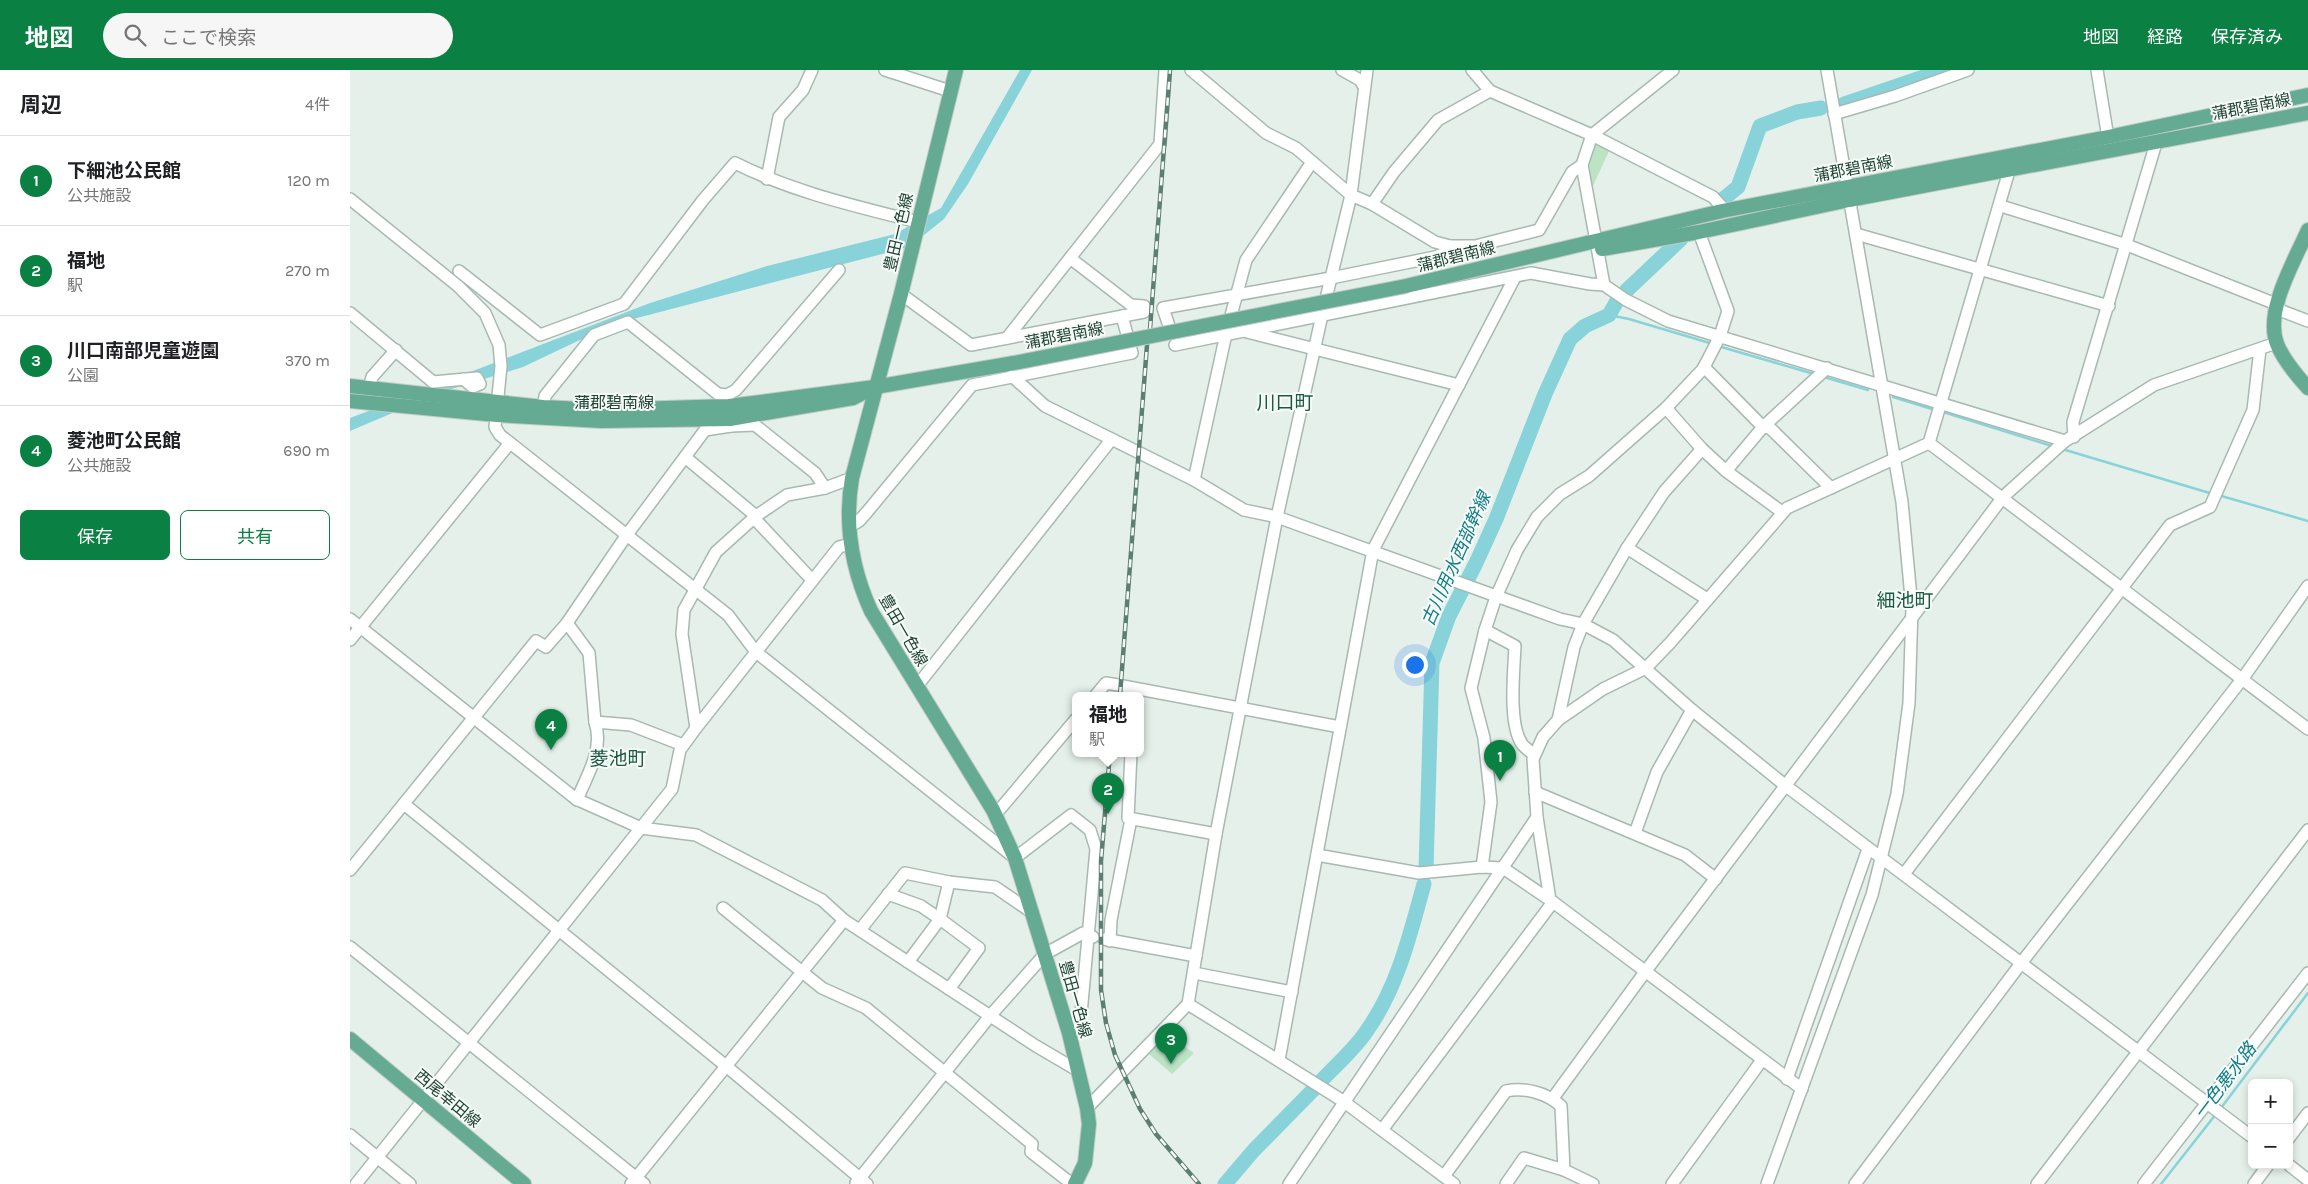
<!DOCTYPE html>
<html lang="ja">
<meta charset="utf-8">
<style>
:root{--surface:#fff;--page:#f6f6f6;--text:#202124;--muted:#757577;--line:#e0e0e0;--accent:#0b8043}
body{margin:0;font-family:Karla,"Noto Sans JP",sans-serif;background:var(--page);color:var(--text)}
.controls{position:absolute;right:15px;bottom:15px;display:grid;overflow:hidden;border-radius:8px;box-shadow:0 2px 8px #0003}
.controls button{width:45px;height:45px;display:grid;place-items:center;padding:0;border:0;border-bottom:1px solid var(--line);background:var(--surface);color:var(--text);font:25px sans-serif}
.you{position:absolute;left:1064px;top:594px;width:18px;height:18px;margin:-12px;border:4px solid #fff;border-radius:50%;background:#1a73e8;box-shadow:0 0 0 8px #1a73e833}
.badge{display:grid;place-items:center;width:32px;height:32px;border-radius:50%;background:var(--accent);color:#fff;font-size:16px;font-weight:700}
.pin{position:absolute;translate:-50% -41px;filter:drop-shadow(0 1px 2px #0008)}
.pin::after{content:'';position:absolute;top:26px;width:18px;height:15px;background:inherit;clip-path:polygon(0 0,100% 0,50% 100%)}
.popup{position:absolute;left:722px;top:622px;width:72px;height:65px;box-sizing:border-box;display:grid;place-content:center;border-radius:8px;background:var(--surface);filter:drop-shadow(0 1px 4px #0005);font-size:16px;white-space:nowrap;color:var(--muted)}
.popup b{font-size:19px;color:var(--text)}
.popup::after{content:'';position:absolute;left:50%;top:100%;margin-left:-10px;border:10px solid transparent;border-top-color:var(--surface)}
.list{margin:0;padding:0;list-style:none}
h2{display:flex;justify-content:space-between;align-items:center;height:65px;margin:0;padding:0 20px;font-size:21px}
h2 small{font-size:16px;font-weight:400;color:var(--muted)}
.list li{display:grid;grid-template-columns:32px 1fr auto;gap:15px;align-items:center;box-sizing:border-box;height:90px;padding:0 20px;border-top:1px solid var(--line)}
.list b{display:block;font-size:19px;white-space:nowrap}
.list p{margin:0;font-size:16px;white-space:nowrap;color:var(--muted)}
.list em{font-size:16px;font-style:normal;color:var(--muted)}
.actions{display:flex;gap:10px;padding:15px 20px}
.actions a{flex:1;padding:11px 0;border:1px solid var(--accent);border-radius:8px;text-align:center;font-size:18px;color:var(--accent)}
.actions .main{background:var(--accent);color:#fff}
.icon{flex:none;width:28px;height:28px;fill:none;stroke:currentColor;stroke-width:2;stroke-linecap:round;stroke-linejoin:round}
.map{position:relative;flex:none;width:1958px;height:1114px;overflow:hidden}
header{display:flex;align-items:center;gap:30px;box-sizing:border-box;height:70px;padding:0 25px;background:var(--accent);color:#fff}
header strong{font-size:24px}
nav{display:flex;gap:28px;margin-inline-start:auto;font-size:18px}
.search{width:350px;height:45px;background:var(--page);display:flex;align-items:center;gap:12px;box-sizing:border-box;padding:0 18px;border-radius:28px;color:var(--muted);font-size:19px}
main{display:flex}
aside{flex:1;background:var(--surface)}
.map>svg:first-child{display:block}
</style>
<header>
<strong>地図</strong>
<div class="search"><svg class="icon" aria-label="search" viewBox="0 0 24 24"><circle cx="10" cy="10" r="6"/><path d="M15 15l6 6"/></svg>ここで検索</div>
<nav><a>地図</a><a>経路</a><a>保存済み</a></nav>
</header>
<main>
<aside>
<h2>周辺<small>4件</small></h2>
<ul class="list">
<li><span class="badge">1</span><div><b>下細池公民館</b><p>公共施設</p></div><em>120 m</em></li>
<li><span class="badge">2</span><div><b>福地</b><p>駅</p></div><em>270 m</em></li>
<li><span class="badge">3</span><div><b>川口南部児童遊園</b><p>公園</p></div><em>370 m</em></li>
<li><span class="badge">4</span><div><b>菱池町公民館</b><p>公共施設</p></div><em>690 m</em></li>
</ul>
<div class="actions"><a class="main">保存</a><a>共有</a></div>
</aside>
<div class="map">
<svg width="1958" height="1114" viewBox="0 0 1958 1114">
<rect width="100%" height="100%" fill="#e5f0ea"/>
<g fill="#bce3c4">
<path d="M1244,69L1260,79L1242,118L1238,84Z"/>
<path d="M816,964L844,983L822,1004L798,983Z"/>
</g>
<path fill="#88d3d9" d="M670,0H682L618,114L594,149L559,177L287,248L253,259L173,297L92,322L0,361V348L300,233L417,196L545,164L591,138Z"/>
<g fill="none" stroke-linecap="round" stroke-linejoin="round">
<g stroke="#88d3d9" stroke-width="2.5">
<path d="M1259,245L1279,249L1363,274"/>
<path d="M1368,276L1464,304"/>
<path d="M1474,307L1518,320"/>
<path d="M1543,327L1585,340"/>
<path d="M1593,342L1705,377"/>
<path d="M1712,379L1863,424"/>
<path d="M1868,425L1958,451"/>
<path d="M1871,1038L1958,923"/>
<path d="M1811,1114L1866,1044"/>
</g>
<g stroke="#88d3d9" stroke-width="15">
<path d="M1494,34L1594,0"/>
<path d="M1372,130L1388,117L1410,56L1447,42L1471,38"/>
<path d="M1276,221L1331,169"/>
<path d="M1076,799L1082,593L1099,546L1126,493L1146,449L1195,324L1220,269L1235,256L1259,245L1267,231"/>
<path d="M972,1010C987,994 1006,978 1018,959C1048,916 1060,864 1074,814"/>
<path d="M875,1114L904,1080L964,1019"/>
</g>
<defs>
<g id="minor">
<path d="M535,0L600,21"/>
<path d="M841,0L916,63L946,78L1001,125L1022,134L1085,172L1100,176H1125L1189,160L1222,102L1232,95L1242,65L1323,0"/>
<path d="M992,0L1010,10L1013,15"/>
<path d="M1122,0L1140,21L1242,65L1363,127L1372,137V141"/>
<path d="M1747,0L1759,74"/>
<path d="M1484,44L1545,26L1618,0"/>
<path d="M1232,95L1254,215"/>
<path d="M417,109L429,47L453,20L462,0"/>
<path d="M0,129L108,216L135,243L149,275L151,296L145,357L150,365L378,545L406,582L665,788L721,745L740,760L746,779L731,944L719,963"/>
<path d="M1022,134L1044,102L1088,50L1140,21"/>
<path d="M1651,136L1777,175L1926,234L1932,241L1958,251"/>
<path d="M1506,164L1759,236"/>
<path d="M109,201L190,265L274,234L353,130L385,93C443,122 505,136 568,152"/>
<path d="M551,224L621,275L794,242V236L781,235L720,188"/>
<path d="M0,243L83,312L127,308L130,314L123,317L113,309"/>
<path d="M819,256L813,238L981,208L1085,187L1096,183L1100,176"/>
<path d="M897,262L1109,315"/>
<path d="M657,268L810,74L815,0"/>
<path d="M825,275L1181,203L1240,214L1254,215L1276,230L1318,251L1715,371"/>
<path d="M1354,297L1413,357L1420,358L1481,418"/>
<path d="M662,306L695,336L844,410L894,440L927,447L1210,549L1233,554L1263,570L1342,640L1436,716L1902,1067"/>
<path d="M19,318L22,307L46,280"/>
<path d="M193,337L195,326L244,265L278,252L368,324L377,325"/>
<path d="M1316,338L1352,379L1376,401L1432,442"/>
<path d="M381,356L405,355L465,403L475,418"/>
<path d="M1724,367L1723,352L1806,73"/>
<path d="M1579,373L1958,659"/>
<path d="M335,387L406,446"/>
<path d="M1376,401L1413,357L1477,298"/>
<path d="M844,410L876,264L896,190L962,92"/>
<path d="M404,448L462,510"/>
<path d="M499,457L509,451L517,442L622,315L782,283L772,246"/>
<path d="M1277,478L1357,529"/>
<path d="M0,549L226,729L291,758L346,765L472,830L494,850L686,976L727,1000"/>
<path d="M217,553L239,583L245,652L281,655L333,675"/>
<path d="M0,570L160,373"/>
<path d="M567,616L761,370"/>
<path d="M773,616L990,657"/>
<path d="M746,625L756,613L768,615"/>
<path d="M1208,650L1224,577L1233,554L1277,478L1314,422L1352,379"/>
<path d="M346,658L332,564L334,540L366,482L406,446L437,425L475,418L502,408"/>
<path d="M781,683L778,748L866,764"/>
<path d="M1184,685C1180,681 1175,678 1172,674C1158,654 1164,600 1165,576L1135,560L1146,527L1167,480L1187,447L1210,424L1239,406L1316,338L1353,299L1370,266L1378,241L1349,162"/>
<path d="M1185,722L1335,785L1366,809"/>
<path d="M227,730C237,705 254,680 245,652"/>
<path d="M54,734L376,996L517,1114"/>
<path d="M645,745L726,649"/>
<path d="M1187,747L1200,830"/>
<path d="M1285,763L1307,702L1342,640"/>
<path d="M967,785L1069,803L1132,797L1153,798L1203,832L1452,1019"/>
<path d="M1132,797L1141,732L1134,668L1121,618L1135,560"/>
<path d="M0,800L186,571L196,577L217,553L276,466L355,360L381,356L377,325L386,320L489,200"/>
<path d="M1554,804L1820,455L1860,437L1903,340L1910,279"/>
<path d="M599,812L590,849L629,878L599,919"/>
<path d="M538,824L571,836L590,849L558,892"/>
<path d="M373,838L472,918L516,938L682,1074L681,1082L722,1114"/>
<path d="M510,860L555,803L599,812L645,817L680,841"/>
<path d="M754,869L846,886"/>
<path d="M760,871L761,850L781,749"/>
<path d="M0,877L294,1114"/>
<path d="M844,903L942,922"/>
<path d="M838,934L993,1031L1104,1114"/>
<path d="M929,990L1023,480L1165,207"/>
<path d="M1437,1009L1518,779"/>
<path d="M1203,1028L1295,902L1653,427L1715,371L1804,315L1926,273"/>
<path d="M737,1038L838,934L866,764L927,447L972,245L1001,125L1017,0"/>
<path d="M1032,1060L1203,832"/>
<path d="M0,1065L60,1114"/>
<path d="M1939,1068L1958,1043"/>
<path d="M1939,1095L1958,1110"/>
<path d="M1094,1106L1156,1021C1175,1017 1197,1023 1211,1036L1214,1100"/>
<path d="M506,1113L640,946L695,884L733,863L743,867"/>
<path d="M6,1114L322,719L330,680L346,658L489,477L500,474"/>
<path d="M281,1114L494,850"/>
<path d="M939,1114L1187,747L1183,689L1193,667L1208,650L1253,619L1296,598L1320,573L1437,438L1579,373L1659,101"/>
<path d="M1156,1114L1174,1088L1214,1100L1243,1114"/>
<path d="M1322,1114L1412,990"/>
<path d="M1417,1114L1522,825L1547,724L1559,633L1562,538L1552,432L1477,0"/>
<path d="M1505,1114L1672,892L1893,608L1958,516"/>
<path d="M1687,1114L1958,760"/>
<path d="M1794,1114L1958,903"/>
<path d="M1904,1114L1918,1095"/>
</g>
<g id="major">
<path d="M606,0L551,224L502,408C494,455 502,499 521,541L643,740L665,788L719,963L737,1038L739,1054L735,1093L725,1114"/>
<path d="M1958,160C1945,190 1914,241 1927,274C1933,289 1947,306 1958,318"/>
<path d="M1252,179L1349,162L1499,130L1958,43"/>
<path d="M1056,216L1372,141L1758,67L1958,25"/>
<path d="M0,316L193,337L251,340L379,336L525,317L664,293"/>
<path d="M0,331L147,345L251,351L380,349L503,328L515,322"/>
<path d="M0,969L174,1114"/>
</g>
</defs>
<use href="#minor" stroke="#a7b9b1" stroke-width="14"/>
<use href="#major" stroke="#c1cbc7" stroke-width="16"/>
<use href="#minor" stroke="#fff" stroke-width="11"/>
<use href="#major" stroke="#65aa93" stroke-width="14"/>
<defs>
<g id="rail">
<path d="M800,259L820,0"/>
<path d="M770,625L797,275"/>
<path d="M760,683L751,791V920L756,953L765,985L790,1039L806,1064L849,1114"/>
</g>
</defs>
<use href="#rail" stroke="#5d7f73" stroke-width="4.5"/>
<use href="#rail" stroke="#f6fbf8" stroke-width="2.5" stroke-dasharray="8" stroke-linecap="butt"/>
<defs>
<path id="major-bridge" d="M664,293L1056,216"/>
</defs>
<use href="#major-bridge" stroke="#c1cbc7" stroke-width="16" stroke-linecap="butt"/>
<use href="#major-bridge" stroke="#65aa93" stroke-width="14"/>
</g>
<g text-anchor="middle" stroke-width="4" stroke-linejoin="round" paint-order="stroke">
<g font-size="16" fill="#224438" stroke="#f6fbf8">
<text transform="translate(1901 36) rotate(-11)" y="6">蒲郡碧南線</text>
<text transform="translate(1503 98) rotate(-11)" y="6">蒲郡碧南線</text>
<text transform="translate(548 162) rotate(-77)" y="6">豊田一色線</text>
<text transform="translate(1106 186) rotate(-14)" y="6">蒲郡碧南線</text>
<text transform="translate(714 265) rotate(-11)" y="6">蒲郡碧南線</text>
<text x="264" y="338">蒲郡碧南線</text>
<text transform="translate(554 560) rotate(60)" y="6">豊田一色線</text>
<text transform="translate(726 929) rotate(74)" y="6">豊田一色線</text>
<text transform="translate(98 1028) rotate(40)" y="6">西尾幸田線</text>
</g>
<g font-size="18" font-style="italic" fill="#147d88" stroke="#f6fbf8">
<text transform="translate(1106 489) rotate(-66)" y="6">古川用水西部幹線</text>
<text transform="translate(1875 1011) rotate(-53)" y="6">一色悪水路</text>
</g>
<g font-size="19" fill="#1b5945" stroke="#f6fbf8">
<text x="935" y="339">川口町</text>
<text x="1555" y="537">細池町</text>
<text x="268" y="695">菱池町</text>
</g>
</g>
</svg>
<div class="controls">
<button>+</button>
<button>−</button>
</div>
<div class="you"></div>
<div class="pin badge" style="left:1150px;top:711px">1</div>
<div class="pin badge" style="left:758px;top:744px">2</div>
<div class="popup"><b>福地</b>駅</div>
<div class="pin badge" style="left:821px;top:994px">3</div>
<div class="pin badge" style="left:201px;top:680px">4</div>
</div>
</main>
